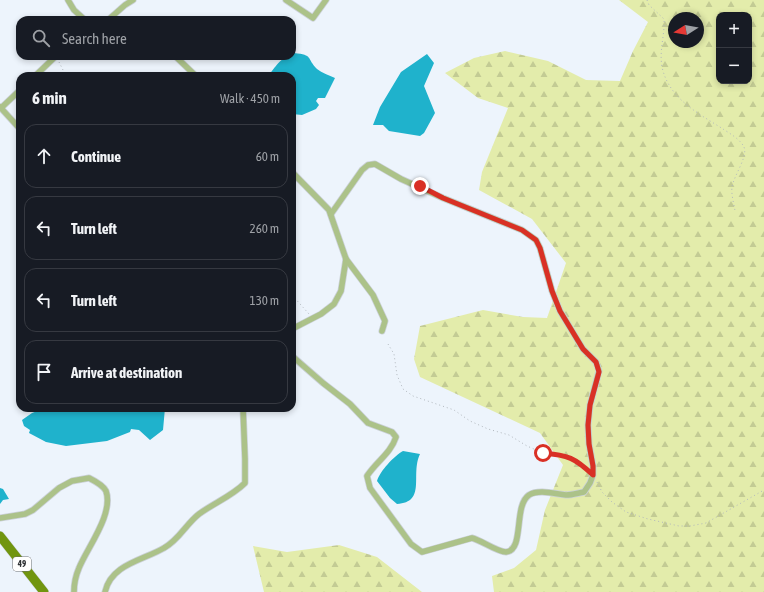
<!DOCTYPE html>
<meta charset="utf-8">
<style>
:root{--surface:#171b24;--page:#242831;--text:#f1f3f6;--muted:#9ea1a6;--line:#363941}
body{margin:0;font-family:"Asap Condensed",sans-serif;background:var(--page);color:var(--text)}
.controls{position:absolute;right:12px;top:12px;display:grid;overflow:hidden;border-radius:8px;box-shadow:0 2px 6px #0003}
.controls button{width:36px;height:36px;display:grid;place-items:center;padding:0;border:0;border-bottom:1px solid var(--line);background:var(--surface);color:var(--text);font:20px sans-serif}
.compass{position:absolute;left:668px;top:12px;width:36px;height:36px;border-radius:50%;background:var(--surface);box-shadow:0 2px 6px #0003;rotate:259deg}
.stop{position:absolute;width:12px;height:12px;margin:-9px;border:3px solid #d93025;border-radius:50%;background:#fff}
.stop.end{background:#d93025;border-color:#fff;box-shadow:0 1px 4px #0008}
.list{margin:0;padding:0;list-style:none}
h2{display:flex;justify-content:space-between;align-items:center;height:52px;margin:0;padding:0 16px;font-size:17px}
h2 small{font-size:13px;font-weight:400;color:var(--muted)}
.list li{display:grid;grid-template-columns:26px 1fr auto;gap:12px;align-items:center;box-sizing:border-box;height:64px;margin:0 8px 8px;padding:0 8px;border:1px solid var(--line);border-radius:12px}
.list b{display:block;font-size:15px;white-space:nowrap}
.list em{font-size:13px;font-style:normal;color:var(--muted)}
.icon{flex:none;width:22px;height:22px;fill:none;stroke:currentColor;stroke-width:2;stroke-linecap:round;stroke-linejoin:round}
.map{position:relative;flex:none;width:764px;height:592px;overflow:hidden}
.search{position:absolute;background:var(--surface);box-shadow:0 2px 6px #0003;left:16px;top:16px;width:280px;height:44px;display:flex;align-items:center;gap:10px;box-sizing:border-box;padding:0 14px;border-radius:12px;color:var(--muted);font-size:15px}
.panel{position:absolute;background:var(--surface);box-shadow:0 2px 6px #0003;left:16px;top:72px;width:280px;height:340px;border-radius:12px}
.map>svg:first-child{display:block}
</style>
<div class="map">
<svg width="764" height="592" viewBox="0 0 764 592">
<defs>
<pattern id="forest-firs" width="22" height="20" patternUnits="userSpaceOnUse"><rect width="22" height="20" fill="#e3ecab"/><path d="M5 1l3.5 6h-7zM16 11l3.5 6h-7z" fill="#c3cb94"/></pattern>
</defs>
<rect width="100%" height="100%" fill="#edf4fc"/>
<g fill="url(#forest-firs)" fill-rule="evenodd">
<path d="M619,0H764V592H494L492,576L514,568L536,550L545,510L563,465L540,433L420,377L414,359L420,326L483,310L523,317L547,318L566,263L532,219L479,190L482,172L508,108L478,98L445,73L474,58L505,51L548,61L586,80L620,81L633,51L648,22ZM719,15H749V81H719ZM674,18H698V42H674Z"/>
<path d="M339,545L377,557L422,592H264L253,546L287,552Z"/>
</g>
<g fill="#1fb2cc">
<path d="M294,53C314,55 306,58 317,69C322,73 329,75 335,78L325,98H318L316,101L319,105L316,109L302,115L292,114V76H268C275,68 281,56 292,56Z"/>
<path d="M427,54L434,63L424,86L435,113L424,133L420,136L389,131L383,125H373L380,107L401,72Z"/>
<path d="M45,408H165L163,430L150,440L139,430L131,429L130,432L107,441L66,446L46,442L29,433L30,430L24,426L22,420L32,413Z"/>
<path d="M403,451L420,454C410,475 427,502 397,504L390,498L377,481C380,471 394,456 403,451Z"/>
<path d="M0,488L3,489L9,499L3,500L0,504Z"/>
</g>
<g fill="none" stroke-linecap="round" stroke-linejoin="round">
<defs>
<g id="minor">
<path d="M68,0L74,10L85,20"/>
<path d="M286,0L313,18L326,0"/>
<path d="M108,20L125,5L133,0"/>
<path d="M175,56L196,76"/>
<path d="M35,76L56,56"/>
<path d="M0,107L20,129"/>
<path d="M1,108L20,90"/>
<path d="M292,172L329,210L346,259L341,291L334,304L321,314L292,329"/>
<path d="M346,259L373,295L385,321L382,331"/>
<path d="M292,356L323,383L350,404L368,423L392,432L396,437C391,453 376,462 367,476L370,488L411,544L422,552L472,538C481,540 497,552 506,552C525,550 513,506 529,495C539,489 555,494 566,495C572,495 578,493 584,492L590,483L593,475V466L589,444L588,425L590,405L599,371L596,362L583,349L560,311L552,291L540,248L536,240L522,230L443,198L401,179L375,164L368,165L362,170L331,214"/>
<path d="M0,518L25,514L33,510L59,488L72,481L89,478C95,481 103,485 106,491C114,514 87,548 79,568C76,575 74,584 74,592"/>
<path d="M105,592C111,564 144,560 164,548C179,540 186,524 199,514C214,503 232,496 245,483V459L243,408"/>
</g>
<path id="primary" d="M0,536L44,592"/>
</defs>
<use href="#minor" stroke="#cbd1d8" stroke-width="7"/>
<use href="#primary" stroke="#cbd1d8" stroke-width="10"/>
<g stroke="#b1b7bd" stroke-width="1" stroke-dasharray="1 3" stroke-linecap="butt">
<path d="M647,0L649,5L664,19C665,35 659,50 662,67C669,99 698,113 723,129C729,133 740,139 744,147C748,157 734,175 732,187C731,194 734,204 735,211"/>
<path d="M59,62L66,76"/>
<path d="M292,295L309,314"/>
<path d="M388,344L394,354L397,375L403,389L413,396L454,410L470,421L488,429L509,435L527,446L543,453L558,454L570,457L581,464L586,469"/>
<path d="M597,482L602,492L612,502L626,512L648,519L679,526H690L706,523L764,490"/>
</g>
<use href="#minor" stroke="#acc289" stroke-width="5.5"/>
<use href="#primary" stroke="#71950f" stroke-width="9"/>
</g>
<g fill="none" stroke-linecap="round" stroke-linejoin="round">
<path stroke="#d93025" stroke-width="5" d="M420,186L443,198L522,230L536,240L540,248L552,291L560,311L583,349L596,362L599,372L590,405L588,425L589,444L593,466V475C575,458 568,455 543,453"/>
</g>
<g text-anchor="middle" stroke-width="4" stroke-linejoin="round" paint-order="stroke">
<rect fill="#fff" stroke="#6d6f71" stroke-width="1" x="13" y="557" width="18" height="14" rx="3"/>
<g font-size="9" font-weight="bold" fill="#2e3134">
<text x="22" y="567">49</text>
</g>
</g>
</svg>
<div class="controls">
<button>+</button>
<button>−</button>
</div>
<svg class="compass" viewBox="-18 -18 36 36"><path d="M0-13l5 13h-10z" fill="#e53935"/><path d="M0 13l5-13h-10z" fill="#9ea1a6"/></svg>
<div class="stop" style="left:543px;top:453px"></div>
<div class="stop end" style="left:420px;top:186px"></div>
<div class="search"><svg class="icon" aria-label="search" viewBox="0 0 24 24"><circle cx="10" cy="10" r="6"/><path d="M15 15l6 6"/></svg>Search here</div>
<section class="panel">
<h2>6 min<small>Walk · 450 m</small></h2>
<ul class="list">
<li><svg class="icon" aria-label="ahead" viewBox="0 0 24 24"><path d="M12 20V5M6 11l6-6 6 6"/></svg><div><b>Continue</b></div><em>60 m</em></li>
<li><svg class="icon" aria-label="left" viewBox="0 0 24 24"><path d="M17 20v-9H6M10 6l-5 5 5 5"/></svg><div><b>Turn left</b></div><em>260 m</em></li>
<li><svg class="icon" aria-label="left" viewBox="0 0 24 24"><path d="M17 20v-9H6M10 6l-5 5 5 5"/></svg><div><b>Turn left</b></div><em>130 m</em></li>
<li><svg class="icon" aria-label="arrive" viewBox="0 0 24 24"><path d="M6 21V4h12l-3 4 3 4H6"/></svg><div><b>Arrive at destination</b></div></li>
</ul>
</section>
</div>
